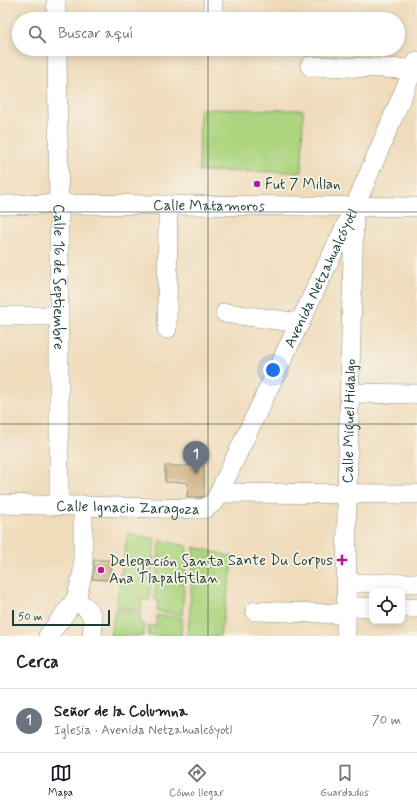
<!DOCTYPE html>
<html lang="es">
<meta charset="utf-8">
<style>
:root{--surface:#fff;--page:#f2f2f2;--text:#202124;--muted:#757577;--line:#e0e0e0;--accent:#111827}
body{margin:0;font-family:Mynerve,sans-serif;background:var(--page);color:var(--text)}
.controls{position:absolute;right:12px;bottom:12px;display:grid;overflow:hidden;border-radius:8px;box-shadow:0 2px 10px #0003}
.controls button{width:36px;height:36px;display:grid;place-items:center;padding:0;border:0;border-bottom:1px solid var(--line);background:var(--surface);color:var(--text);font:20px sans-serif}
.scale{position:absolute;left:12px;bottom:10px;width:98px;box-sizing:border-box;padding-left:4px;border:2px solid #1f3d34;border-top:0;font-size:11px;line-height:14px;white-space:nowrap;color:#1f3d34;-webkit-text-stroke:3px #f7f3e8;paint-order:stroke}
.you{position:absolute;left:273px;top:370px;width:14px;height:14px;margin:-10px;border:3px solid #fff;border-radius:50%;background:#1a73e8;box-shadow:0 0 0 6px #1a73e833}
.badge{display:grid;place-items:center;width:26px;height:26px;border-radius:50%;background:var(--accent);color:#fff;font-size:13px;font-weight:700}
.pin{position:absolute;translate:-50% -33px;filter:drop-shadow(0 1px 2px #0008)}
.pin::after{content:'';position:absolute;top:21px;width:14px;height:12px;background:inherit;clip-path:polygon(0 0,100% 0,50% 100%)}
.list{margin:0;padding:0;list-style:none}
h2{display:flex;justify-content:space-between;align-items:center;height:52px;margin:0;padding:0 16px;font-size:17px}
h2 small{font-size:13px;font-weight:400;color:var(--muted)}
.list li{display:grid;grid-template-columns:26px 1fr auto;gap:12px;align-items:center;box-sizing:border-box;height:64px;padding:0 16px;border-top:1px solid var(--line)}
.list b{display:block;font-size:15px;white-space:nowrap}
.list p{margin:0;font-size:13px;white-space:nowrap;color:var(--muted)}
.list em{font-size:13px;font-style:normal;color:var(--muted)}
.icon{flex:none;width:22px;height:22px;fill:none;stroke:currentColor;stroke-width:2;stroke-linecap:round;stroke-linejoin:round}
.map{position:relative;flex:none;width:417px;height:636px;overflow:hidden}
.search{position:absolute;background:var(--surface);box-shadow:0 2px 10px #0003;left:12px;right:12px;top:12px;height:44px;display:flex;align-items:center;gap:10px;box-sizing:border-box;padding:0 14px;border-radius:22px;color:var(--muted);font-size:15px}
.sheet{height:116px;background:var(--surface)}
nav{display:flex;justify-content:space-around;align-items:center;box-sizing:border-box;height:56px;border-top:1px solid var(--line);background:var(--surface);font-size:11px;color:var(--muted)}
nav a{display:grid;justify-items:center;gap:2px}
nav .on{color:var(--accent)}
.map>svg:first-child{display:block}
</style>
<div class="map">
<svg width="417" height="636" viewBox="0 0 417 636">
<rect width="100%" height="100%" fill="#f7f3e8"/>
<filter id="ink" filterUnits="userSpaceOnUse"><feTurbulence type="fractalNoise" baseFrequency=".025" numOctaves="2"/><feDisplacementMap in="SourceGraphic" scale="8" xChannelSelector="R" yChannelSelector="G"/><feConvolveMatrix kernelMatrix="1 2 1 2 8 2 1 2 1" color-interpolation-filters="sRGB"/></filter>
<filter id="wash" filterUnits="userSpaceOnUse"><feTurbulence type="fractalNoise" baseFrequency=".012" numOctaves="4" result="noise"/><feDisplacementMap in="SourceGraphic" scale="16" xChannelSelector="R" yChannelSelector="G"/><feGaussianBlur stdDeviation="0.9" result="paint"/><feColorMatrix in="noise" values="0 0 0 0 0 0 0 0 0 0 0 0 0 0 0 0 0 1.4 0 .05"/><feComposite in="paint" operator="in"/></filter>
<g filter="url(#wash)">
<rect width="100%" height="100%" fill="#f0dcbb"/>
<g fill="#acd57f" stroke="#66895a">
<path d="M200,109L303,110L302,172L199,171Z"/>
<path d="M128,533L155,539L149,600L142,599L141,610L115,607Z"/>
<path d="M160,540L187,546L182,615L157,611L158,600L154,599Z"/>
<path d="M194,547L234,557L220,636H188Z"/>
<path d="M115,610L141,613L140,624L145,625L143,636H110Z"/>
<path d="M157,615L182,618L181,636H148L149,626H156Z"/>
</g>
<g id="blocks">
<g fill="#ceaa7e">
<path d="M165,466H204V496L202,497H187L188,482H165Z"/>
<path d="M94,560H110V580L92,579L94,571Z"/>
</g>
</g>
</g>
<g filter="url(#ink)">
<use href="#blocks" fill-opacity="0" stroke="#888c78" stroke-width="1"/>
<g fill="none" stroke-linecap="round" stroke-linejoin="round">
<defs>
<g id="minor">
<path d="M56,0V19"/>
<path d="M213,0V19"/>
<path id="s1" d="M57,49L59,204V505"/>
<path d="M310,66L414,69"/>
<path id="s2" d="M0,205L59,204L417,207"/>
<path d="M225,313L300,323"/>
<path d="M0,316H59"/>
<path d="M167,329L168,205"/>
<path d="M350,393L417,394"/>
<path d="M220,493L417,494"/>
<path id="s3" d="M0,504L199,509L206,508L215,501L355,206L417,61"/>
<path d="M346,583H417"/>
<path d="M76,599C92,613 95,614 92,636"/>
<path d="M346,607H372"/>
<path d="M402,608H417"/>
<path d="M255,611L346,614"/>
<path d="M48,636L76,599L79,588L83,571V505"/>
<path id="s4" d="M346,636L347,494L354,214"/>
</g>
</defs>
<use href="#minor" stroke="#888c78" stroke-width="20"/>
<use href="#minor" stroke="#fff" stroke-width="19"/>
</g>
</g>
<path fill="none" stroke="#1f3d34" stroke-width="1" stroke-opacity="0.55" d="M208,0V19M208,49V636M0,212H417M0,424H417"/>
<g fill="#b5179e" stroke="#f7f3e8" stroke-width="1.5">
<circle cx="257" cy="184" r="4"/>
<path d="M340 554h4v4h4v4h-4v4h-4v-4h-4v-4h4z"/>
<circle cx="101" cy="570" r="4"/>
</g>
<g text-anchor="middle" stroke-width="3.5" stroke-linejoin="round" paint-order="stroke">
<g font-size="15" fill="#1f3d34" stroke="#f7f3e8" text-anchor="start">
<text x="265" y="189">Fut 7 Millan</text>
<text x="333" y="565" text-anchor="end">Sante Du Corpus</text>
<text x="109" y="566">Delegación Santa<tspan x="109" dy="17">Ana Tlapaltitlan</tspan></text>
</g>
<g font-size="15" fill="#1f3d34" stroke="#f7f3e8">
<text dy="5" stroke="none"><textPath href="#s2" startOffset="209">Calle Matamoros</textPath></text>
<text dy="5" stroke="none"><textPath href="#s1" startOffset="228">Calle 16 de Septiembre</textPath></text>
<text dy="5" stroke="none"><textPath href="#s3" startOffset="464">Avenida Netzahualcóyotl</textPath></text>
<text dy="5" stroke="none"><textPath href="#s4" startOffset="215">Calle Miguel Hidalgo</textPath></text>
<text dy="5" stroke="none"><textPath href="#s3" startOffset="128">Calle Ignacio Zaragoza</textPath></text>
</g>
</g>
</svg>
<div class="controls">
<button><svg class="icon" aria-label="locate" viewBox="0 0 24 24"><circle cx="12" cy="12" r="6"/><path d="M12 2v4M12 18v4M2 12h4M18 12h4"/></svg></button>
</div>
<div class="scale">50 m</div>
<div class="you"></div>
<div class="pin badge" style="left:196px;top:474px;background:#6b7280">1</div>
<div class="search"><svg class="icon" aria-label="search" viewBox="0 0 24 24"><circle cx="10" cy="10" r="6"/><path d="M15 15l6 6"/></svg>Buscar aquí</div>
</div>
<section class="sheet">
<h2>Cerca<small></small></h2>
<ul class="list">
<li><span class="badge" style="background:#6b7280">1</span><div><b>Señor de la Columna</b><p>Iglesia · Avenida Netzahualcóyotl</p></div><em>70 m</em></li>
</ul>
</section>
<nav>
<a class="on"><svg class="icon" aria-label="map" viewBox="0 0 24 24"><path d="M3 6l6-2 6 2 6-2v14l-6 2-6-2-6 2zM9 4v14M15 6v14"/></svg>Mapa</a>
<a><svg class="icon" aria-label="directions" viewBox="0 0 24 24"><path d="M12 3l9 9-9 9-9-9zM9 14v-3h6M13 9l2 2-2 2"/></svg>Cómo llegar</a>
<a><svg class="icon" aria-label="saved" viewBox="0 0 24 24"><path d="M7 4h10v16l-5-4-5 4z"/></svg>Guardados</a>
</nav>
